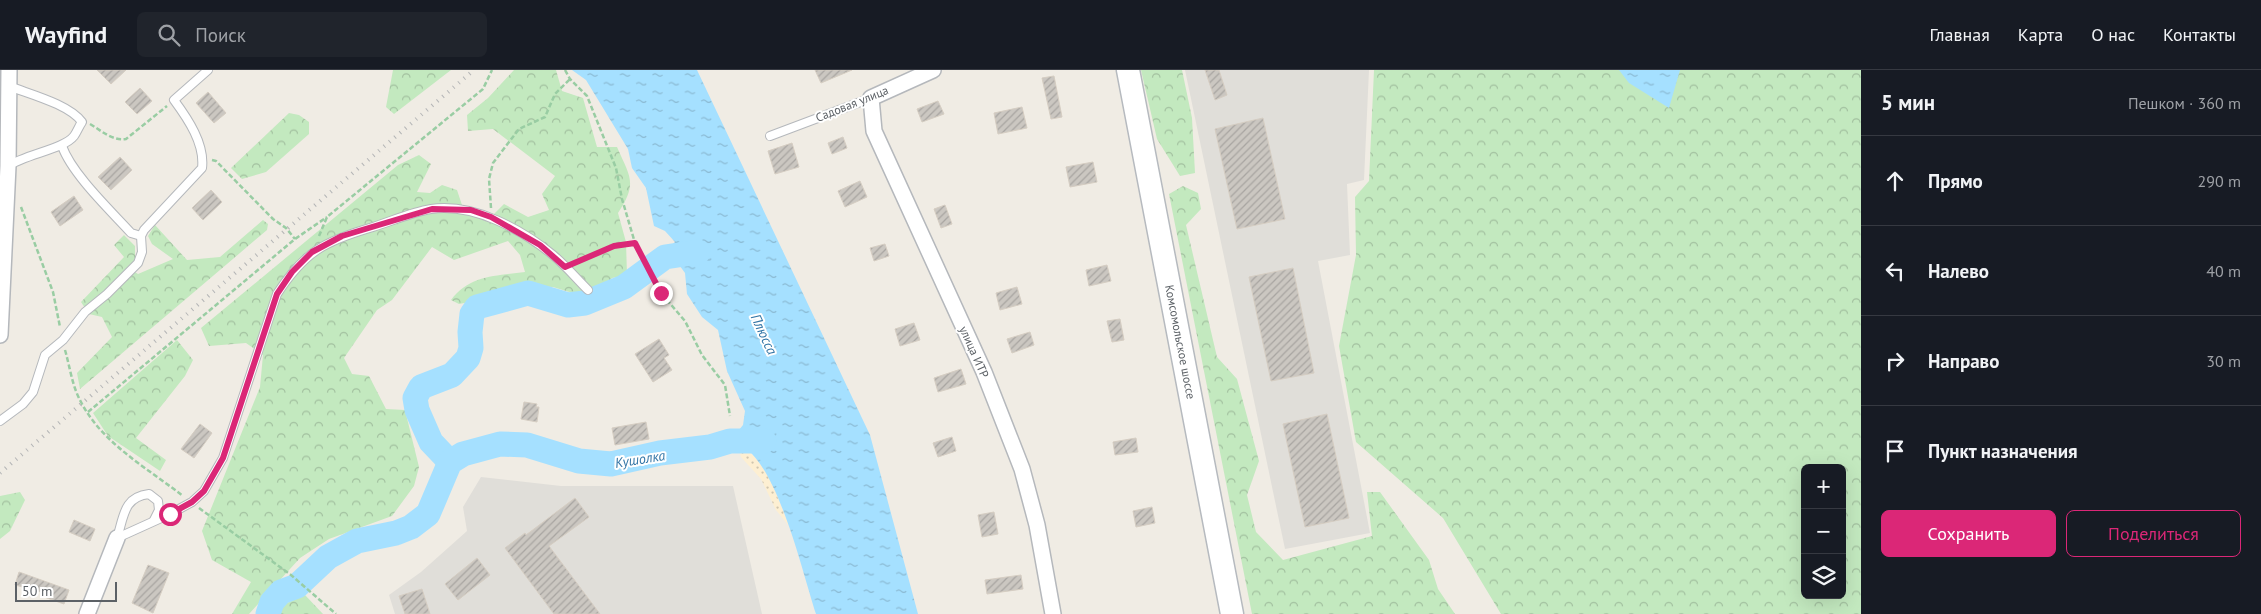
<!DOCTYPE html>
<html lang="ru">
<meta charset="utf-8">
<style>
:root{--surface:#171b24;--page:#20242c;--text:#f1f3f6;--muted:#9ea1a6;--line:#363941;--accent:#db2777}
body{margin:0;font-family:"PT Sans",sans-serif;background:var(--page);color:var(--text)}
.controls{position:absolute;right:15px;bottom:15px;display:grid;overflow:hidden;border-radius:8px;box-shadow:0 5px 20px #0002}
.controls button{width:45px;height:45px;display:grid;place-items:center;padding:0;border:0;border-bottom:1px solid var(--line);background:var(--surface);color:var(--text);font:25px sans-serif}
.scale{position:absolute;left:15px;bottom:12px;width:102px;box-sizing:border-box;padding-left:5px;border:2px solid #5c6166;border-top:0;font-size:14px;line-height:18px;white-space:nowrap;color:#5c6166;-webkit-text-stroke:4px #fff;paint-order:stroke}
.stop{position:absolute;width:15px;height:15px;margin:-11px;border:4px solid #db2777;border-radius:50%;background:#fff}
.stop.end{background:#db2777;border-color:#fff;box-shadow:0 1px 5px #0008}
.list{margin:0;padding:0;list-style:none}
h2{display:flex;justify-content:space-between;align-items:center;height:65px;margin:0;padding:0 20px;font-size:21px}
h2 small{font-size:16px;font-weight:400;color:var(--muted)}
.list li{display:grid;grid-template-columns:32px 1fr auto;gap:15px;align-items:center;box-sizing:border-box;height:90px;padding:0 20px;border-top:1px solid var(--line)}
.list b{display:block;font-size:19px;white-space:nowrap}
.list em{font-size:16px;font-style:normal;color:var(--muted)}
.actions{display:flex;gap:10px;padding:15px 20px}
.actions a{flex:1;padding:11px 0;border:1px solid var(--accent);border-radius:8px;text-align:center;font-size:18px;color:var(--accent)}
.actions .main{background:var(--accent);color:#fff}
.icon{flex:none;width:28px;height:28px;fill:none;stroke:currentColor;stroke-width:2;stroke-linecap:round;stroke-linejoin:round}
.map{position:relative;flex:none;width:1861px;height:544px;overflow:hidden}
header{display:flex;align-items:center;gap:30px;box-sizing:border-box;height:70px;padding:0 25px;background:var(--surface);border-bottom:1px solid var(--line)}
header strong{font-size:24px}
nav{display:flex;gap:28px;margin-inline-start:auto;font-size:18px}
.search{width:350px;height:45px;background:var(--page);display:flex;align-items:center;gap:12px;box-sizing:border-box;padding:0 18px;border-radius:8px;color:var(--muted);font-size:19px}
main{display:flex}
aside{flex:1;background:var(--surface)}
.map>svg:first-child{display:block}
</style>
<header>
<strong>Wayfind</strong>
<div class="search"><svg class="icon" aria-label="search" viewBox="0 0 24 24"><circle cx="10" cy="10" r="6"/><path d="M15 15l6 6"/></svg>Поиск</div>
<nav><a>Главная</a><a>Карта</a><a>О нас</a><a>Контакты</a></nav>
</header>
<main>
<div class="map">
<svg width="1861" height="544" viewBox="0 0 1861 544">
<defs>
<pattern id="forest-crowns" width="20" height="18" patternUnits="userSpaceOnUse" patternTransform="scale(1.25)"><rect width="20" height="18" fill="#c3e9bf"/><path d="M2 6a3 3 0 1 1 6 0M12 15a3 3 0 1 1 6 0" fill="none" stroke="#a2c09f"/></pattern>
<pattern id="sand-dots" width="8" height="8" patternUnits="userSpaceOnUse" patternTransform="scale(1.25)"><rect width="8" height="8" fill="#fdefd2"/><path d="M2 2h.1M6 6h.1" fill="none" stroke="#d0c5ae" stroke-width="1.8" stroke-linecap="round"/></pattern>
<pattern id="water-ripples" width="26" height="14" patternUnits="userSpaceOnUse" patternTransform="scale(1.25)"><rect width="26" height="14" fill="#a5e0ff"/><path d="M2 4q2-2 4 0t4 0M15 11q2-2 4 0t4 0" fill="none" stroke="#8ab9d2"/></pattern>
<pattern id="building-hatch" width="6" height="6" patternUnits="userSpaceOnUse" patternTransform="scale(1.25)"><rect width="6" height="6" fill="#cbc7c1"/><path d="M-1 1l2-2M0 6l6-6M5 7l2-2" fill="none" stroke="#a8a5a1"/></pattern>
</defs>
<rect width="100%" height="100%" fill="#f0ece4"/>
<g fill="#e0ded9">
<path d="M1185,0H1369L1364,110L1347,114L1350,185L1318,191L1370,463L1285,479Z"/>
<path d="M481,407L561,416H733L762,544H395L389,525L421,502L467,461L463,437Z"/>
</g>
<g fill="url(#forest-crowns)" fill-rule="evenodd">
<path d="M393,0H451L394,44L386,37Z"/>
<path d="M514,0H556L562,21L583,28L597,77H617C630,107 638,113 618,143L626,172L627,205L612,208L600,221L576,224L553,217L527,216L496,227L459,234L451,230C470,205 496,206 525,202L520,185L508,171L454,190L432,177L392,230L377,240L344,288L352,304L369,306L386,339L405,340L419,397L414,416L392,446L329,469L300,488L249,544H232L251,512L212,490L202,461L260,317L263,285L246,273L209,276L201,258L398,95L419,85L431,94L417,122L430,123L442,115L457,120L465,144L487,151L504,134L528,147L549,140L542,124L555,106L493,59L468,61L467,45L488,28Z"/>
<path d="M1141,0H1182L1192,48L1195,103L1180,106L1157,69Z"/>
<path d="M1374,0H1861V544H1501L1443,448L1356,372L1339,276L1356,185L1355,127L1369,111ZM1805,398H1842V525H1805Z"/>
<path d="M289,43L299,45L309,52V64L266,102L242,109L231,98Z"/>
<path d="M1183,116L1198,123L1201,139L1186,155L1217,287L1237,309L1259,391L1247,425L1256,462L1283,490L1372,466L1367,422H1380L1429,490L1438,519L1455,544H1252L1169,124Z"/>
<path d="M263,150L268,154L267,160L80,319L77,303L112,267L102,247L89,244L81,232L124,187L114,175L124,165L135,176V190L130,199L138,204L173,189L152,174L148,166L155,155L187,190L220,187Z"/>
<path d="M177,270L193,290L185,306L136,368L166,390L160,401L108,366L93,343Z"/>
<path d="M20,422L25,430L10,461L0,469V426Z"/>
<path d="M305,525L323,544H276L278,537Z"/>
</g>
<path fill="url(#sand-dots)" d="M737,374C767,388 777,428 789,456L776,440L761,409L741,387Z"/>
<g fill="url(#water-ripples)">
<path d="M572,0H697L870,365L918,544H816C802,501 781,408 747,379C743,375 735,373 730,371L743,355L745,341L727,301L718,260L702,247L687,224L685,203L677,192L665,187L667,179L675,172L665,161L654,156L646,118L632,98L628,79L586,10Z"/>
<path d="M1619,0H1680L1669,38L1629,13Z"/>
</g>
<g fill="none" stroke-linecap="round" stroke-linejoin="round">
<g stroke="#a5e0ff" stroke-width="25">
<path d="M450,392L431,372L417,340L415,328L421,317L452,305L468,288L471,278L470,262L472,244L477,237L528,223L568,235L585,233L624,217L665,187L698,182"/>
<path d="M268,544L272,532L281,522L297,516L328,487L357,471L396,463L411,457L428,444L450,392L463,384L500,374L527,375L579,391L611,394L660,383L710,377L730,371H764"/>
</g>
</g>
<g fill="url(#building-hatch)" stroke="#d5cdc2">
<path d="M97,0H126L111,14Z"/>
<path d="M815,0H852L821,13Z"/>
<path d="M1205,0H1219L1227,25L1215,30Z"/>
<path d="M1054,6L1062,47L1051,49L1042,8Z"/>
<path d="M140,18L152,31L137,44L125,32Z"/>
<path d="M208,22L226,43L214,53L196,33Z"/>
<path d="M938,31L944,44L922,52L917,39Z"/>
<path d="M1022,37L1027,58L998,64L994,43Z"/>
<path d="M1263,48L1285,149L1237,159L1215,59Z"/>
<path d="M843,67L847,78L832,84L828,73Z"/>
<path d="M792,73L799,97L775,104L768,81Z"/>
<path d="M120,87L132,100L111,120L98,107Z"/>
<path d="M1093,92L1097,112L1070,117L1066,97Z"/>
<path d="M860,111L867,127L845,137L838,121Z"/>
<path d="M211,120L222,132L203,150L192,138Z"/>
<path d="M74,126L83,140L60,156L51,142Z"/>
<path d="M945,135L952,154L941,158L934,139Z"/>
<path d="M885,174L889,186L874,191L870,178Z"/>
<path d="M1107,195L1111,211L1089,216L1086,200Z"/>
<path d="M1293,198L1314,303L1271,311L1249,207Z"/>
<path d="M1017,217L1022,234L1000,240L996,223Z"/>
<path d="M1120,249L1124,270L1112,272L1107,251Z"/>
<path d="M914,253L920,270L900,276L895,259Z"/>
<path d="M1030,262L1034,275L1012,283L1007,269Z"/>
<path d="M659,269L669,285L664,288L672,300L653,312L635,284Z"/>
<path d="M961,299L966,314L938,322L934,308Z"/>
<path d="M524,332L537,334L536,337H539L537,352L521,349Z"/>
<path d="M1327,344L1349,448L1305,457L1283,354Z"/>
<path d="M646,352L649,369L615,375L612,358Z"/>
<path d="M200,354L212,363L194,388L181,379Z"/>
<path d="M952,367L956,381L938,387L933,373Z"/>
<path d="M1136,368L1138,382L1115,385L1113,372Z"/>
<path d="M575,428L589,447L549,476L600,544H554L505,478L525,463L526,465Z"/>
<path d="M1152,437L1155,453L1136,457L1133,441Z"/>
<path d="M994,442L998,464L982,467L978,445Z"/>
<path d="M74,450L95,459L90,471L69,462Z"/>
<path d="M477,488L490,505L458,530L445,514Z"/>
<path d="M148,495L169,503L153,543L132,533Z"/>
<path d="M19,502L69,520L64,534L44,527L45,523L15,515Z"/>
<path d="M1021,505L1023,519L987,524L985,510Z"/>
<path d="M422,519L430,544H405L399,526Z"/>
</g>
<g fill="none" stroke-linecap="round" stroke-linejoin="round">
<defs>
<g id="service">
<path d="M770,66L871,28"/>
<path d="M62,76C72,104 110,140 131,163L141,166"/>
<path d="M8,96C26,84 64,79 74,66C77,62 79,56 82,52C69,34 29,24 9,16"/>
<path d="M0,351L23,334L33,322L45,285L63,270L85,242L107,224L138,193L142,182L141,166L144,160L202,98C205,74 188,49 174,30L208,0"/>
<path d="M117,468L170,444L192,432L204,421L223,388L277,224C305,181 325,171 373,157C392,151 412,142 431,139C474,133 521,159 553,185C565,195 576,208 588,220"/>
<path d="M117,468C124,447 123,427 149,424L158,431L159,440L154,450"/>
</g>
<g id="minor">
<path d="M933,0L871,28L874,61L984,302L1022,399L1037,455L1053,544"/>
<path d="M0,265L8,96L9,0"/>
<path d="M87,544L117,468"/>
</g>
<path id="secondary" d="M1128,0L1232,544"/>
</defs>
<use href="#service" stroke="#b5b8bc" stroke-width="10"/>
<use href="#minor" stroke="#b5b8bc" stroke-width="18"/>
<use href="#secondary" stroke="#b6babf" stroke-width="25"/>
<g stroke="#99cda3" stroke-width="2.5" stroke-dasharray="5 2.5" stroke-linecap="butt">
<path d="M565,0L570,9L587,26L616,98L622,129L635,173"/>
<path d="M90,54C102,61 112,71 126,69L167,36"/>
<path d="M212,90L216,91L273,149L286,158L295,169"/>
<path d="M21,137L53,222L60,257"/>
<path d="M491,138L489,109L493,93L519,59L545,47L555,24L570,9"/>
<path d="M319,166L327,147L483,19L492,0"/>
<path d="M576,192L614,176L635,173L661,223L685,251L702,285L725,315L730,346"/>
<path d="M65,280C70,297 72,316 81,332C102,373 147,398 183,426"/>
<path d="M88,342L295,169L327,147"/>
<path d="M199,438L291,505L336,544"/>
</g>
<use href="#service" stroke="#fff" stroke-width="8"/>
<use href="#minor" stroke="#fff" stroke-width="15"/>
<use href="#secondary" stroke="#fff" stroke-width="22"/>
<path stroke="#b4b5b6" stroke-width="4" stroke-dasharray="1 6" stroke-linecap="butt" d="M0,403L474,0"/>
</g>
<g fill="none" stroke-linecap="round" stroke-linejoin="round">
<path stroke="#db2777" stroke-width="6" d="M170,444L192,432L204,421L223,388L277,224L292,202L312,182L342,166L432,139L471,140L491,147L540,175L565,197L614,176L635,173L661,223"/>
</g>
<g text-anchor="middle" stroke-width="4" stroke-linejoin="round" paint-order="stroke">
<g font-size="12" fill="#5c6166" stroke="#fff">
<text transform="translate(852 34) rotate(-22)" y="4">Садовая улица</text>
<text transform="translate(1180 272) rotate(79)" y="4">Комсомольское шоссе</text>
<text transform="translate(974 282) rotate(66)" y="4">улица ИТР</text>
</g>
<g font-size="14" font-style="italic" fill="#3577a7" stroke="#fff">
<text transform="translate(764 264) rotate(65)" y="5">Плюсса</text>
<text transform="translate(640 389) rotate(-9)" y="5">Кушолка</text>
</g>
</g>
</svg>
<div class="controls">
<button>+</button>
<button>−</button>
<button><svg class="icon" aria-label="layers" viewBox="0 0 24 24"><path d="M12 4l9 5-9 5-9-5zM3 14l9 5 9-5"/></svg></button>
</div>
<div class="scale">50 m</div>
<div class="stop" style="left:170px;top:444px"></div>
<div class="stop end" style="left:661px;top:223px"></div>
</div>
<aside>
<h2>5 мин<small>Пешком · 360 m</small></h2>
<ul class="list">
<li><svg class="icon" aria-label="ahead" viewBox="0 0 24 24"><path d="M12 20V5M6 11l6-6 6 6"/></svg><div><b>Прямо</b></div><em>290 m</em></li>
<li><svg class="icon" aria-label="left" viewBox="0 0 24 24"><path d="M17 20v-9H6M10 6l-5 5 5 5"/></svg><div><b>Налево</b></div><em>40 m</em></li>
<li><svg class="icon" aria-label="right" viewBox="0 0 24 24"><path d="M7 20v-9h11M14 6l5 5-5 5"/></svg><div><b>Направо</b></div><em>30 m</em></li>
<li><svg class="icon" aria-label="arrive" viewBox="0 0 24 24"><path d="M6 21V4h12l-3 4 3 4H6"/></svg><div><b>Пункт назначения</b></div></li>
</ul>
<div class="actions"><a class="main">Сохранить</a><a>Поделиться</a></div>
</aside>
</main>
